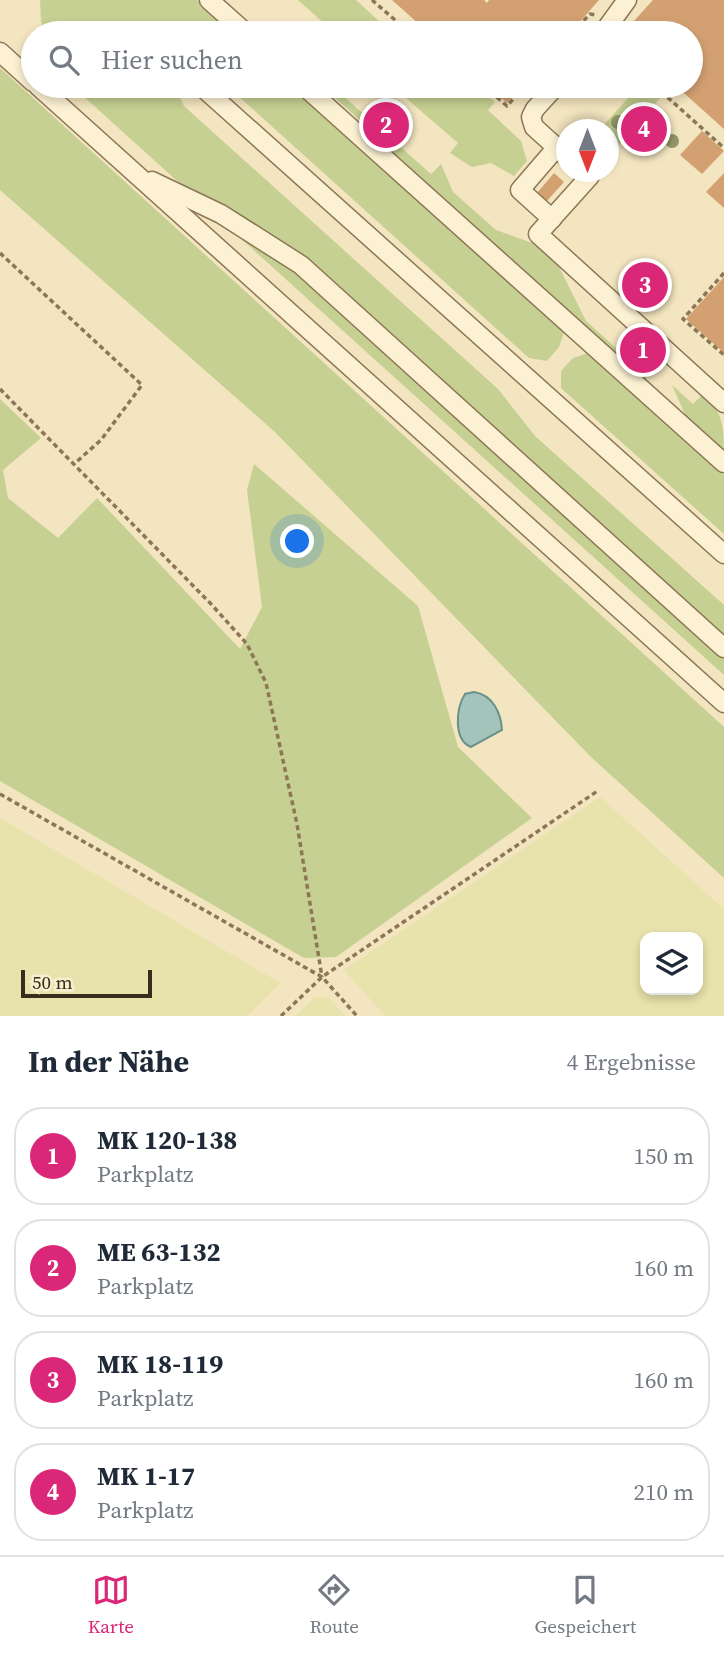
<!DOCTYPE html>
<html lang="de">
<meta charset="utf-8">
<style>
:root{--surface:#fff;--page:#f6f6f7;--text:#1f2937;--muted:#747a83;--line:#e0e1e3;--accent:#db2777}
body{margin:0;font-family:"Source Serif 4",serif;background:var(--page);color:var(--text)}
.controls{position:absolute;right:21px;bottom:21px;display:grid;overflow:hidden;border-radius:14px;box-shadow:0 4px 10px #0003}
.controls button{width:63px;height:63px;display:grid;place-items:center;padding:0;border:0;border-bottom:2px solid var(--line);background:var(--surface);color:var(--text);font:35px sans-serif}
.compass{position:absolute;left:556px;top:119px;width:63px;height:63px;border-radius:50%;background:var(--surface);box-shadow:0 4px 10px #0003;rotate:180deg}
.scale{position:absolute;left:21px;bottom:18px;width:131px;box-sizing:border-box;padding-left:7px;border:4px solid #3a2c1c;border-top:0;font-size:19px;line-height:24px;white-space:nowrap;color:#3a2c1c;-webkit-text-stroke:5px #f8efd0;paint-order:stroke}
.you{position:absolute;left:298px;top:542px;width:24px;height:24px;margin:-18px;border:5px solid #fff;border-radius:50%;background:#1a73e8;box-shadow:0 0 0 10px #1a73e833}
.badge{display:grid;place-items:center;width:46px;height:46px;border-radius:50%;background:var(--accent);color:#fff;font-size:23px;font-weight:700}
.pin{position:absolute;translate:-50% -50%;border:4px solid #fff;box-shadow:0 2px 7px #0006}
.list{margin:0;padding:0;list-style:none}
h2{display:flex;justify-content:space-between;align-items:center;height:91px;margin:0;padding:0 28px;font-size:30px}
h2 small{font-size:23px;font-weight:400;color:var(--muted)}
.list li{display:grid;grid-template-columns:46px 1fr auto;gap:21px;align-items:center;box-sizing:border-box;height:98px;margin:0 14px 14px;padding:0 14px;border:2px solid var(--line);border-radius:28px}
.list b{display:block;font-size:26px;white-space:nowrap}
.list p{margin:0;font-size:23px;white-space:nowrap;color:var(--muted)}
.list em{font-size:23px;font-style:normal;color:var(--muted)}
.icon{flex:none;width:38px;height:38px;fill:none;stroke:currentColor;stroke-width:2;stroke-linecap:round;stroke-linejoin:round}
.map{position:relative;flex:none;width:724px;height:1016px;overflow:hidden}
.search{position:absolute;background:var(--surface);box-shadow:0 4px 10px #0003;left:21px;right:21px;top:21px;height:77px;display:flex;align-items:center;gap:18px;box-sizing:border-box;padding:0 24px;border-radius:38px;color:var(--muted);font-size:26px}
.sheet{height:539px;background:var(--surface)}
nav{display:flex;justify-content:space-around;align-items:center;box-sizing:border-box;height:98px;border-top:2px solid var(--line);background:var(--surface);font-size:19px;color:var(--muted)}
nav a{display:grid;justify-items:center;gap:4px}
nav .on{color:var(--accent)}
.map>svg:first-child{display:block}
</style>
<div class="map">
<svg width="724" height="1016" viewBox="0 0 724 1016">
<rect width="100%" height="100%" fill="#f2e5bf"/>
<g fill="#e8e2ac" fill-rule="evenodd">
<path d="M600,797L724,909V1016H385L344,970ZM645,937H698V990H645Z"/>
<path d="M0,818L280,983L247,1016H0Z"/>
<path d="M315,997L329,998L345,1016H295Z"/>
</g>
<g fill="#c6d092">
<path d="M40,0H197L231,30L230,33H45L41,21Z"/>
<path d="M298,0H356L382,24L373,33H335Z"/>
<path d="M0,68L724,727V878L591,757L275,432L0,190Z"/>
<path d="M72,86H177V91L184,106L498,389L535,436L724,605V675Z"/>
<path d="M234,86H291L564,332L559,347L547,361L529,358L236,94Z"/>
<path d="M322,86H332L431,174L441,164L453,192L496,230L535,244L558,265L586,321L647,376L645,382L372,136L362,122Z"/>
<path d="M392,86H442L445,88L447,86H477L495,102L488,110L521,141L527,161L514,176L491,163L472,167L450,153L458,143Z"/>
<path d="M639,86H651L662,96L611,154L609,151L608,130L600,129Z"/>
<path d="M588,353L724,475V534L561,388V371L573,358Z"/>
<path d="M672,385L693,404L703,394C723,412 724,427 724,453L687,419Z"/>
<path d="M0,399L41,438L3,470L8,498L58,538L97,498L240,649L262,607L247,490L254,464L418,606L458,747L532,818L336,957L304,958L0,781Z"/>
</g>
<path fill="#a3c3bb" stroke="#69928a" stroke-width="2" d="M474,692C493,695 501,713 502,730L471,747C453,740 456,708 465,694Z"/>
<g fill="#d3a072">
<path d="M392,0H484L487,3L489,0H599L570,33H429Z"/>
<path d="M653,0H724V129L676,86H691V33H623Z"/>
<path d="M488,86H523L507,103Z"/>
<path d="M702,131L724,151L702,174L680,155Z"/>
<path d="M554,173L564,182L546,202L537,193Z"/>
<path d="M724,173V208L706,192Z"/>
<path d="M724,277V353L686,319Z"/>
</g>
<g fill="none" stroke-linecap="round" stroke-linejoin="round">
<defs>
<g id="minor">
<path d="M209,0L246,33"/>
<path d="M603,33L627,0"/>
<path d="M0,52L33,82"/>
<path d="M38,86L724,703"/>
<path d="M201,86L724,554"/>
<path d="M304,86L724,463"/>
<path d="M556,86L535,109L531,117L534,127L566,156"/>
<path d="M585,172L590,176L538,234L724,403"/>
<path d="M152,181L221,214L301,265L724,648"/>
<path d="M552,219L520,190L557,147"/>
</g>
</defs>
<use href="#minor" stroke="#8c7656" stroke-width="21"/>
<g stroke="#8c7656" stroke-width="3.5" stroke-dasharray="5 3.5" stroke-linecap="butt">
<path d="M372,0L410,33"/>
<path d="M572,33L590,14L596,15"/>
<path d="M484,86L507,106L525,86"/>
<path d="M655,86L724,148"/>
<path d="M0,253L142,385L101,440L74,464"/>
<path d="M724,273L683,319L724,355"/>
<path d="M0,389L211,604L247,644L266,683L297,824L322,977"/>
<path d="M0,794L322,977L357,1016"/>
<path d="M281,1016L322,977L599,790"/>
</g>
<use href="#minor" stroke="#fcf2d3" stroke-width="18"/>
</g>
<g fill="#949768">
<circle cx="618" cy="122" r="7"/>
<circle cx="672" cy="141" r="7"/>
</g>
</svg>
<div class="controls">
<button><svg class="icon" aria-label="layers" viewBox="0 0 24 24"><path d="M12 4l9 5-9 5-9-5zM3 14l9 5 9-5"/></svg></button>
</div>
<svg class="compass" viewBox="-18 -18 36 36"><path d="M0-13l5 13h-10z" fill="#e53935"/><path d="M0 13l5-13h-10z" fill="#747a83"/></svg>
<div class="scale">50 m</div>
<div class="you"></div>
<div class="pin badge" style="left:643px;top:350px">1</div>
<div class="pin badge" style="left:386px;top:125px">2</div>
<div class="pin badge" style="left:645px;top:285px">3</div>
<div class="pin badge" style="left:644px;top:129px">4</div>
<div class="search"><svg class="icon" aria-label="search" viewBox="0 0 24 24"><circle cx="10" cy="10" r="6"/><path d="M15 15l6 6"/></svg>Hier suchen</div>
</div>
<section class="sheet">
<h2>In der Nähe<small>4 Ergebnisse</small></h2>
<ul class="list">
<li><span class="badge">1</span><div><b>MK 120-138</b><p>Parkplatz</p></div><em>150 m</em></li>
<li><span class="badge">2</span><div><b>ME 63-132</b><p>Parkplatz</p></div><em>160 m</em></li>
<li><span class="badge">3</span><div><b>MK 18-119</b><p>Parkplatz</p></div><em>160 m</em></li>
<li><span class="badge">4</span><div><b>MK 1-17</b><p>Parkplatz</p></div><em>210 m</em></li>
</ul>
</section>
<nav>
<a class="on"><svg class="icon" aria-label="map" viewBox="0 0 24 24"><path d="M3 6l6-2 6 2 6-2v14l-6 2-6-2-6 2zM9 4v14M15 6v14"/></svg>Karte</a>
<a><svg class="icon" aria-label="directions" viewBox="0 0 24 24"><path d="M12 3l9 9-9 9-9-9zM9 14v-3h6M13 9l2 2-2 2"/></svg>Route</a>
<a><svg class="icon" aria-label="saved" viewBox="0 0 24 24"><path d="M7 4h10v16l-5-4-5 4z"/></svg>Gespeichert</a>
</nav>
